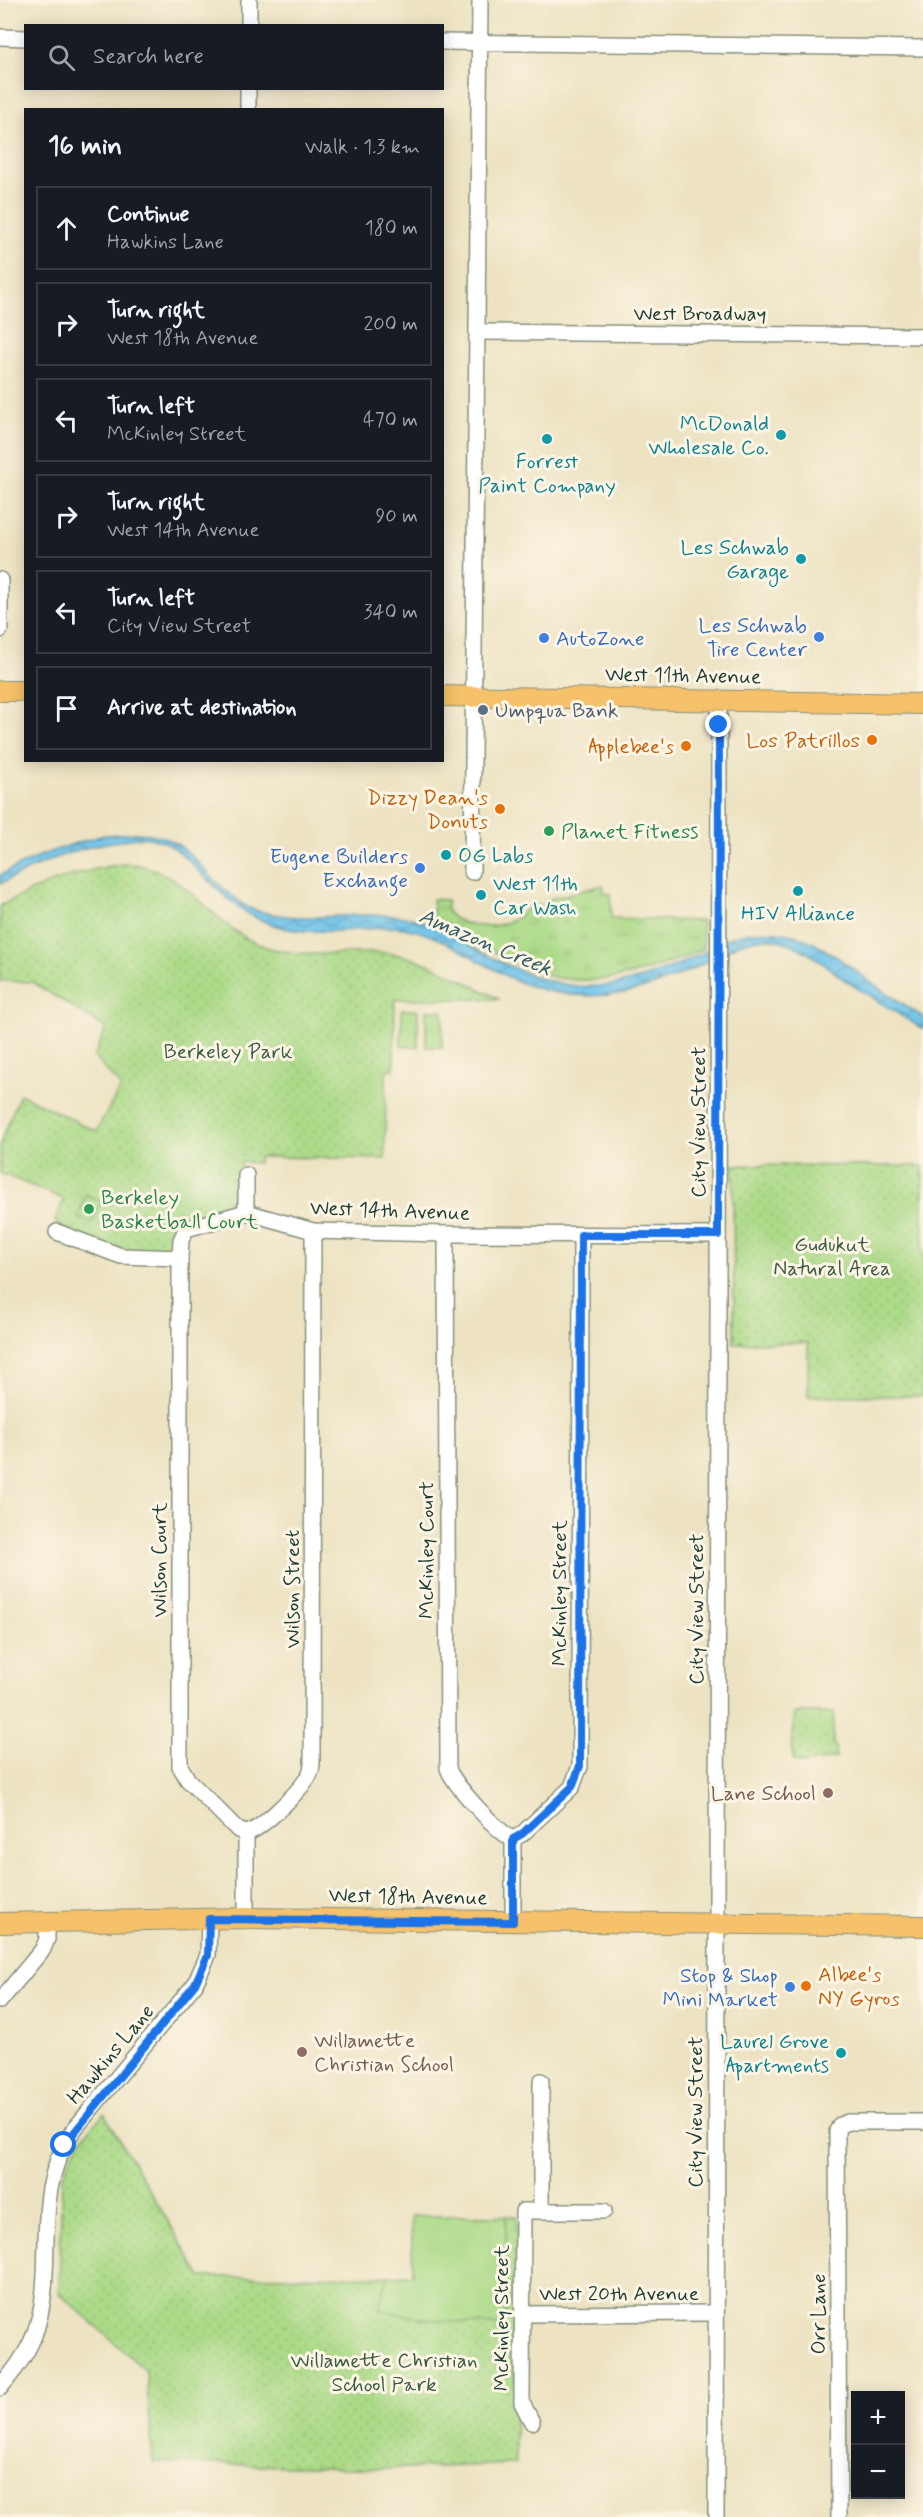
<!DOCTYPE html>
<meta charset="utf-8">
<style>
:root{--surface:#171b24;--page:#242831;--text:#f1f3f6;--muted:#9ea1a6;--line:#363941}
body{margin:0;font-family:Mynerve,sans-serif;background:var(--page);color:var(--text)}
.controls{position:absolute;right:18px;bottom:18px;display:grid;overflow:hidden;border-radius:0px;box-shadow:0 3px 15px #0003}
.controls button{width:54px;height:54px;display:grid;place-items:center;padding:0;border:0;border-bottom:2px solid var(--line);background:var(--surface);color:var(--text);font:30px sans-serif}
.stop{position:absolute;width:18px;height:18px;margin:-14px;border:4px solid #1a73e8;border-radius:50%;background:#fff}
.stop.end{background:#1a73e8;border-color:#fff;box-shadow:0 2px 6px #0008}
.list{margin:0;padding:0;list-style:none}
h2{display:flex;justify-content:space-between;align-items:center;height:78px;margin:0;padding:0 24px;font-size:26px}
h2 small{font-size:20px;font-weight:400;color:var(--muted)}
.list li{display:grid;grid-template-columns:39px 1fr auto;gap:18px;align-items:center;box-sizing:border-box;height:84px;margin:0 12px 12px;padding:0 12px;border:2px solid var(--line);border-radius:0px}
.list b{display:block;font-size:22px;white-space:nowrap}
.list p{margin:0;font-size:20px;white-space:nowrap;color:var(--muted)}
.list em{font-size:20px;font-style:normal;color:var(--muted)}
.icon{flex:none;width:33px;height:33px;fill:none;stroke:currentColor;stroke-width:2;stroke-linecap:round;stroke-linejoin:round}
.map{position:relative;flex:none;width:923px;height:2517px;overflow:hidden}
.search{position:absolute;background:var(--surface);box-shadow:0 3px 15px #0003;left:24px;top:24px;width:420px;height:66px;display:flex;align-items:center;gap:15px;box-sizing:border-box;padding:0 21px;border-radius:0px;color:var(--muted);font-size:22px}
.panel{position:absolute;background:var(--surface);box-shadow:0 3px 15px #0003;left:24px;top:108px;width:420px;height:654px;border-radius:0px}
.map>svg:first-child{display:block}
</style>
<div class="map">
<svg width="923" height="2517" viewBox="0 0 923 2517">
<defs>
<pattern id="grass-tufts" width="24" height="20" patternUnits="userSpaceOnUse" patternTransform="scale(1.5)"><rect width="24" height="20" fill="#acda88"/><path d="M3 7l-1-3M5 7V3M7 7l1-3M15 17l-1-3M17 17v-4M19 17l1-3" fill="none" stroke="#94bc76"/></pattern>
<pattern id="park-dots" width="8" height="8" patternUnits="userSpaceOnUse" patternTransform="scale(1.5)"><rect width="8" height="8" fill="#acda88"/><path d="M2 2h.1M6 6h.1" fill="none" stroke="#94bc76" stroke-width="1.8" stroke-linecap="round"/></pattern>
<pattern id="water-waves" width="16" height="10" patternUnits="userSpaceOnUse" patternTransform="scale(1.5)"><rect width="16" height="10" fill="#6dc2ea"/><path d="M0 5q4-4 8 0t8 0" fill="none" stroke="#599fbe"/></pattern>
</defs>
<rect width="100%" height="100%" fill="#fcf5e5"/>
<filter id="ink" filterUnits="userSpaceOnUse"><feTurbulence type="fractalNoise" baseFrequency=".0167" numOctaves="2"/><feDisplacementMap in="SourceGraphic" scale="12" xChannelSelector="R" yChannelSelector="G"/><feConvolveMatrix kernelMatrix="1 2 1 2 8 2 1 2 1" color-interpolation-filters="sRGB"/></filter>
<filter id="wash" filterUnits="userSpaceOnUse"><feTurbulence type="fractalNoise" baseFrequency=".008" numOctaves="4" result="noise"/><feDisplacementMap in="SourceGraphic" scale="24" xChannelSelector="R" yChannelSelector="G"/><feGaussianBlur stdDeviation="1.35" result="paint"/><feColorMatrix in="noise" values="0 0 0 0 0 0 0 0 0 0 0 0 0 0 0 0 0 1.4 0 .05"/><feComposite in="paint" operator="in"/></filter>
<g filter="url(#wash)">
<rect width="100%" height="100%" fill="#ede3c3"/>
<path fill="url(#grass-tufts)" stroke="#668c5e" stroke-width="1.5" d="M603,885L605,893L611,894V918L702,921L703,949C636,977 579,997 510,961C488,949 455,926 434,919L432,899L447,900V911C459,928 493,929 511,921C518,918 524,911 530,906H546V900Z"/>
<g fill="url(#park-dots)" stroke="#668c5e" stroke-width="1.5">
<path d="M124,864C181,862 209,924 258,944C287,956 323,954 354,953C367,953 382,951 395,954C432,961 466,983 500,999H395L394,1069L386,1070L385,1159L259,1157L258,1163L241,1162L240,1200L238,1205L234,1208L180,1223L169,1248C129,1259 93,1240 57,1226L55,1221L64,1199L0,1173V1144L20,1094L96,1131L121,1087L94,1057L106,1028L32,982L0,981V906C40,885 78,870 124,864Z"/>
<path d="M733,1165L923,1166V1396H808V1343H734Z"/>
<path d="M795,1713H834L833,1745L836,1746V1758L802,1764L793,1760L792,1737Z"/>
<path d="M104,2113L201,2277L413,2276L455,2216H517L515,2464L381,2469L153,2462L146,2371L59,2293L62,2177L78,2143Z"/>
</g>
<g fill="#acda88" stroke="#668c5e" stroke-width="1.5">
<path d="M402,1010H418V1047L401,1046Z"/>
<path d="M426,1010L443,1011L442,1047H426Z"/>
<path d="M86,1195L101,1201L92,1223L78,1218Z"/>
<path d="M411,2216H506V2320L499,2325C458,2323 419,2320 379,2309L388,2276L413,2275Z"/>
</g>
<path fill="url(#water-waves)" stroke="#46808f" stroke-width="1.5" d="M136,833C190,835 194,866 231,895C237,899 242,905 249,908C304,928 361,907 415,919C438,924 456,937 476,949C506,966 542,983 577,986C619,990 662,972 699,955C710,950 719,941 731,937C750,930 774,930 793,935C822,943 846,964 870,982C888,994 905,1005 923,1017V1029C899,1014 873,999 849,983C825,966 801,942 770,939C741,936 716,958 691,970C644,992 605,1002 553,992C498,983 458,938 404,928C393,926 380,928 368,929C333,931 296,936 263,921C243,913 225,897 210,882C191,865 177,842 149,838C140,837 128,839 119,841C75,847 39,864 0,884V875L42,855L76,843L105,835Z"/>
</g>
<g filter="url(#ink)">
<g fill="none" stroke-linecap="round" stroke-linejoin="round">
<defs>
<g id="minor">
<path d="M249,26V0"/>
<path d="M0,37L26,38"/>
<path d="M442,42L923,48"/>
<path d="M248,110V88"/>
<path d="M477,332L923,336"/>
<path d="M0,580V630"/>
<path d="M472,872L480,0"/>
<path d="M246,1212V1175"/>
<path d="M57,1232L121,1256L180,1258L181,1240L186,1229L246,1212L313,1231L446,1234L718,1235"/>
<path d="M446,1234L448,1768C452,1783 499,1834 513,1839"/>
<path d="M180,1258V1766L188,1780L238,1830L246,1833"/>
<path d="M246,1918V1833C260,1831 297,1793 306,1780C310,1775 312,1770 312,1763L313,1231"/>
<path d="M513,1922V1839L522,1834L572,1787L580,1766L581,1235"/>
<path d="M0,2001L43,1949L47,1939V1922"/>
<path d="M541,2211V2081"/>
<path d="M522,2314L715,2313"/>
<path d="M0,2388C13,2372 25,2357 33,2338C60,2269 28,2199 72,2132L195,1984L208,1955L209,1919"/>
<path d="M532,2422L522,2403L523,2211H604"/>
<path d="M716,2517L719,700"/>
<path d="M839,2517L837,2131L840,2125L848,2122H923"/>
</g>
<g id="major">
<path d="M0,691H26"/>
<path d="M442,696L923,704"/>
<path d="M0,1923L246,1918L923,1926"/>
</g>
</defs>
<use href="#minor" stroke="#86907c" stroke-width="18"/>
<use href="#major" stroke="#86907c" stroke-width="22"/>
<use href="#minor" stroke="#fff" stroke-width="15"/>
<use href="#major" stroke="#f5c16b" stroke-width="20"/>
</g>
</g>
<g fill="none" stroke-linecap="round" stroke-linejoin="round" filter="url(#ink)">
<path stroke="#1a73e8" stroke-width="8" d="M64,2145L195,1984L208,1955L209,1919L513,1922V1839L522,1834L572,1787L580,1766L581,1235H718L719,725"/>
</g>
<g fill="#0f9aa8" stroke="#fcf5e5" stroke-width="2">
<circle cx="781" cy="435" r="6"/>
<circle cx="547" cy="439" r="6"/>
<circle cx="801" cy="559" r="6"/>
<circle cx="446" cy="855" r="6"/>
<circle cx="798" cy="891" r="6"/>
<circle cx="481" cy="895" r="6"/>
<circle cx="841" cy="2053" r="6"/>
</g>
<g fill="#3f7fe0" stroke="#fcf5e5" stroke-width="2">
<circle cx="819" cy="637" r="6"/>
<circle cx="544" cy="638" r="6"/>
<circle cx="420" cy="868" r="6"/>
<circle cx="790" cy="1987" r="6"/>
</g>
<circle fill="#5c6f8a" stroke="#fcf5e5" stroke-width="2" cx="483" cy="710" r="6"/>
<g fill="#e8710a" stroke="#fcf5e5" stroke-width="2">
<circle cx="872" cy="740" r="6"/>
<circle cx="686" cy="746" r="6"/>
<circle cx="500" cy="809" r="6"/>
<circle cx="806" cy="1986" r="6"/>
</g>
<g fill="#2e9e5b" stroke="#fcf5e5" stroke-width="2">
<circle cx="549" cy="831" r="6"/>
<circle cx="89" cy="1209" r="6"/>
</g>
<g fill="#8d6e63" stroke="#fcf5e5" stroke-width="2">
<circle cx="828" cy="1793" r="6"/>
<circle cx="302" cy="2052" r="6"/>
</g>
<g text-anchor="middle" stroke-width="6" stroke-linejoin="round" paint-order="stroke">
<g font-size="21" fill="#1f3d34" stroke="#fcf5e5">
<text x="700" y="320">West Broadway</text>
<text transform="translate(683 675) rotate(1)" y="7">West 11th Avenue</text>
<text transform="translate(698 1122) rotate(-90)" y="7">City View Street</text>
<text transform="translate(390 1210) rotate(2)" y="7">West 14th Avenue</text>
<text transform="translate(426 1550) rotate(-90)" y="7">McKinley Court</text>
<text transform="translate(159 1560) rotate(-90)" y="7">Wilson Court</text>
<text transform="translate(292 1589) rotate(-90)" y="7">Wilson Street</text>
<text transform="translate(559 1593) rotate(-90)" y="7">McKinley Street</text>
<text transform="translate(696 1609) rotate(-90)" y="7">City View Street</text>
<text transform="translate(408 1896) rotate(1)" y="7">West 18th Avenue</text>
<text transform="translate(110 2054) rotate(-50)" y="7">Hawkins Lane</text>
<text transform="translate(695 2112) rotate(-90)" y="7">City View Street</text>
<text x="619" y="2300">West 20th Avenue</text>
<text transform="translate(818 2314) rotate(-90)" y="7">Orr Lane</text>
<text transform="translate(501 2318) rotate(-90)" y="7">McKinley Street</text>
</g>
<g font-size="21" fill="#0d838f" stroke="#fcf5e5" text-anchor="end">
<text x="769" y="430">McDonald<tspan x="769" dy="24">Wholesale Co.</tspan></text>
<text x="547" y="468" text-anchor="middle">Forrest<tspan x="547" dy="24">Paint Company</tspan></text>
<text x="789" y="554">Les Schwab<tspan x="789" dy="24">Garage</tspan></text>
<text x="458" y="862" text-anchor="start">OG Labs</text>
<text x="493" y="890" text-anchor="start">West 11th<tspan x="493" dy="24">Car Wash</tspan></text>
<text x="798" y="920" text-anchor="middle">HIV Alliance</text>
<text x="829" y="2048">Laurel Grove<tspan x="829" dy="24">Apartments</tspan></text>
</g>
<g font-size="21" fill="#366cbe" stroke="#fcf5e5" text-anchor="end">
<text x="807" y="632">Les Schwab<tspan x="807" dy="24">Tire Center</tspan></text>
<text x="556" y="645" text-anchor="start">AutoZone</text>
<text x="408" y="863">Eugene Builders<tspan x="408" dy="24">Exchange</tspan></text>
<text x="778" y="1982">Stop &amp; Shop<tspan x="778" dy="24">Mini Market</tspan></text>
</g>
<g font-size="21" fill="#4e5e75" stroke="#fcf5e5" text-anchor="start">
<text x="495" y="717">Umpqua Bank</text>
</g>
<g font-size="21" fill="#c56008" stroke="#fcf5e5" text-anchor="end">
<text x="860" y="747">Los Patrillos</text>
<text x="674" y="753">Applebee's</text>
<text x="488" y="804">Dizzy Dean's<tspan x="488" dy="24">Donuts</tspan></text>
<text x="818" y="1981" text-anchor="start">Albee's<tspan x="818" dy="24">NY Gyros</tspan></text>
</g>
<g font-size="21" fill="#27864d" stroke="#fcf5e5" text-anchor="start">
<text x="561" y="838">Planet Fitness</text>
<text x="101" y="1204">Berkeley<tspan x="101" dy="24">Basketball Court</tspan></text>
</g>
<g font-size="21" fill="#3b5c45" stroke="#fcf5e5">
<text x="228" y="1058">Berkeley Park</text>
<text x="832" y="1251">Gudukut<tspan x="832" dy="24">Natural Area</tspan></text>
<text x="384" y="2367">Willamette Christian<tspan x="384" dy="24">School Park</tspan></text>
</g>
<g font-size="21" fill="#785e54" stroke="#fcf5e5" text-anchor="end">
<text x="816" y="1800">Lane School</text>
<text x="314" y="2047" text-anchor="start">Willamette<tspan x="314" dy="24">Christian School</tspan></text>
</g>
<g font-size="22" font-style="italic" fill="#325e62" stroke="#fcf5e5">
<text transform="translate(486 941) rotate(23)" y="8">Amazon Creek</text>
</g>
</g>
</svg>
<div class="controls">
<button>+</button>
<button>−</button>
</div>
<div class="stop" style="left:64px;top:2145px"></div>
<div class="stop end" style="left:719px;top:725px"></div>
<div class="search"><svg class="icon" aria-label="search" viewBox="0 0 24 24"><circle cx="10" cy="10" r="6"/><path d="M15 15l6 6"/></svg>Search here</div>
<section class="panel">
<h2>16 min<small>Walk · 1.3 km</small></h2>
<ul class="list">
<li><svg class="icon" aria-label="ahead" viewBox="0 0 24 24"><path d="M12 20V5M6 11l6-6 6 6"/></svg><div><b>Continue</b><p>Hawkins Lane</p></div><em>180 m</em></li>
<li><svg class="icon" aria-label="right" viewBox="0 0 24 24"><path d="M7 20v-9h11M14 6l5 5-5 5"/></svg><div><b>Turn right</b><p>West 18th Avenue</p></div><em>200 m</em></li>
<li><svg class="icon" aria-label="left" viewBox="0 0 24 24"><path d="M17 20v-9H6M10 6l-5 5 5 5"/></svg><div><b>Turn left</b><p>McKinley Street</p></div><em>470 m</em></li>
<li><svg class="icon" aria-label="right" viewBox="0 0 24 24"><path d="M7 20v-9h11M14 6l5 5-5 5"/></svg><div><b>Turn right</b><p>West 14th Avenue</p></div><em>90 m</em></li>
<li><svg class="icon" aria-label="left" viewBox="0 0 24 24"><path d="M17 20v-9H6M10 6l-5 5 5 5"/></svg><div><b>Turn left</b><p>City View Street</p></div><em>340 m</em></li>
<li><svg class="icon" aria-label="arrive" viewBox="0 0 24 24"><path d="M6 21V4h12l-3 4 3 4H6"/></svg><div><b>Arrive at destination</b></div></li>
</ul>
</section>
</div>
